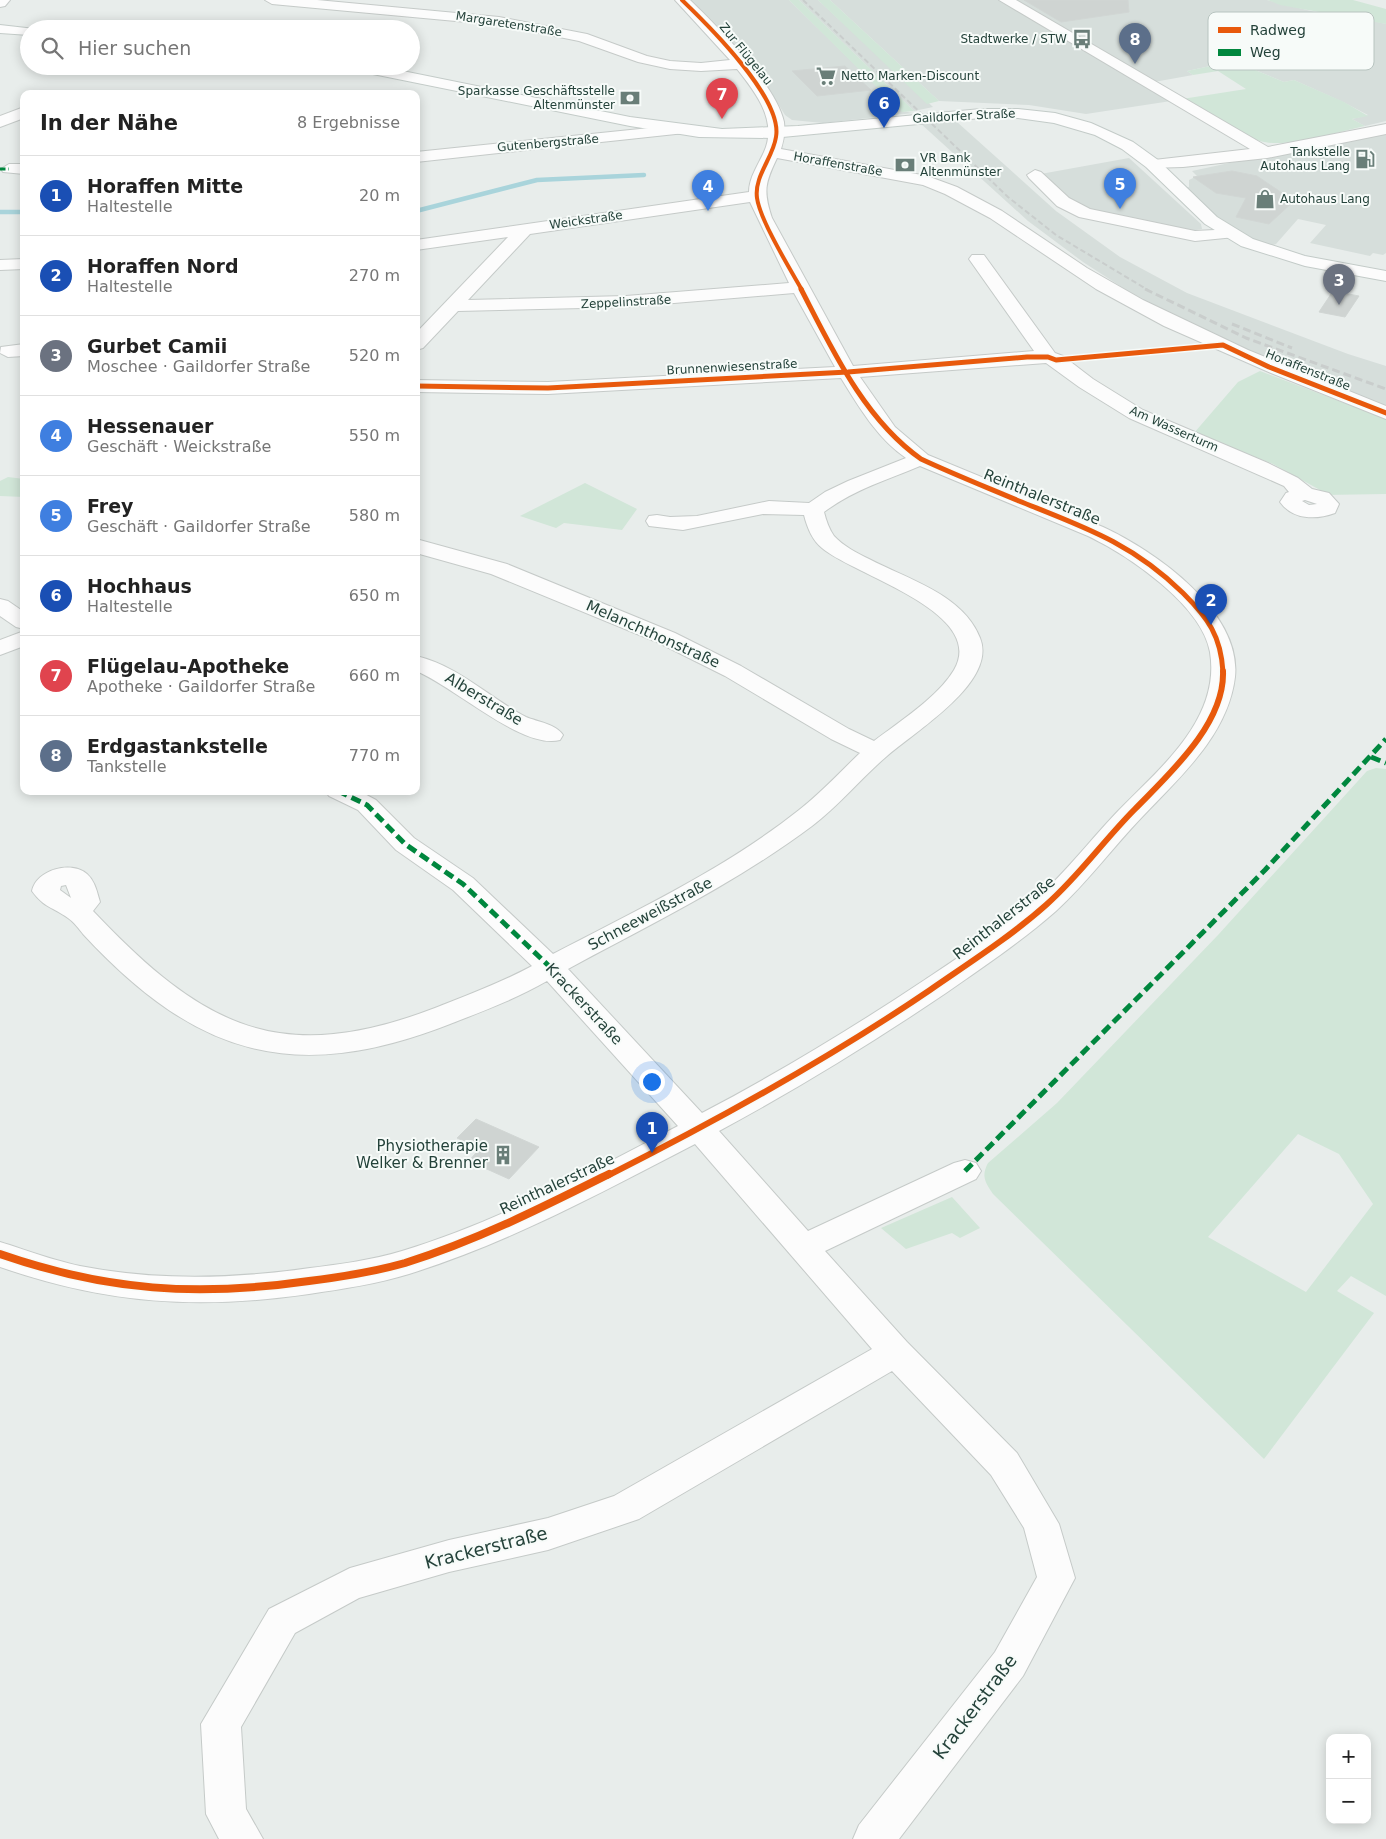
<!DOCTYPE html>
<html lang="de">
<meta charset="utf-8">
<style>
:root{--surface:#fff;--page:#f6f6f6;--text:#222;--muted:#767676;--line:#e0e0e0;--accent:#d93025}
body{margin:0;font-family:"DejaVu Sans",sans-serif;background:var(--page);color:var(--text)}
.controls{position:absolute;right:15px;bottom:15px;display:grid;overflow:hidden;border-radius:10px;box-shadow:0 2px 12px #0003}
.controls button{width:45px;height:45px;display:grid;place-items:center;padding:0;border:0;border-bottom:1px solid var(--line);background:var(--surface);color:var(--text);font:25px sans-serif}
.you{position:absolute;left:651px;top:1081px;width:18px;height:18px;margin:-12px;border:4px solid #fff;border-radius:50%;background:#1a73e8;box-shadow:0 0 0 8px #1a73e833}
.badge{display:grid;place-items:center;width:32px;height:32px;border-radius:50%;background:var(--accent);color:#fff;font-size:16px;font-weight:700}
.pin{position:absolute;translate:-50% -41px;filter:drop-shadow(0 1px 2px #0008)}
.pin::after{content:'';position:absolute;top:26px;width:18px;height:15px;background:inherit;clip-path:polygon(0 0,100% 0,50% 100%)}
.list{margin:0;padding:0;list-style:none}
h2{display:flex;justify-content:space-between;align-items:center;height:65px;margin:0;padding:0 20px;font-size:21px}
h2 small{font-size:16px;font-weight:400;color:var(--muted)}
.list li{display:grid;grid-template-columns:32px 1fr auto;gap:15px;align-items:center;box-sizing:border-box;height:80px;padding:0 20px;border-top:1px solid var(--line)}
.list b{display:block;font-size:19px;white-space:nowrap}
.list p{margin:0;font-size:16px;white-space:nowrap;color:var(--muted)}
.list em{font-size:16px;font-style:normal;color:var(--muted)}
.icon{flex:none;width:28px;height:28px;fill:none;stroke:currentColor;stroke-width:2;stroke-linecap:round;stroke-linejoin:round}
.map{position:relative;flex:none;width:1386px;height:1839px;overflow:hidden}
.search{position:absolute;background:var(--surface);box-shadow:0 2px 12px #0003;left:20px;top:20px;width:400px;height:55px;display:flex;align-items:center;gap:12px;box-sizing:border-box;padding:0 18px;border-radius:28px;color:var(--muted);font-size:19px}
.panel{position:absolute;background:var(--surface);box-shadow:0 2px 12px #0003;left:20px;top:90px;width:400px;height:705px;border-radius:10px}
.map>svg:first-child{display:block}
</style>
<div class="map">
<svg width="1386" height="1839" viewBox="0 0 1386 1839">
<rect width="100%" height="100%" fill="#e8edeb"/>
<g fill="#d6dedb">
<path d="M691,0H789L902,111L913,113L823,123L792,120L785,115L762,78L726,34Z"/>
<path d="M799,0H818L933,107L914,111Z"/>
<path d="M830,0H1000L1171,101L1086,114L1029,105L939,101Z"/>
<path d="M1016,0H1267L1355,22L1369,20L1386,24V121L1365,126L1352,119L1368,115L1343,102L1294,80L1284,82L1243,65L1286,48L1280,46L1302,37L1301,30L1215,65L1187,71L1193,75L1154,82Z"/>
<path d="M957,122L1056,211L1120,257L1187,293L1348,354L1386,366V408L1350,396L1151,306L1083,262L1028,221L920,123Z"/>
<path d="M1386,129V253L1383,255L1373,253L1370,256L1310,243L1326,225L1298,219L1276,244L1262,248L1245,241L1177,189L1189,187V180L1197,176L1192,171Z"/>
<path d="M1129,158L1201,224L1202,229L1190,231L1085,213L1035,175Z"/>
</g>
<g fill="#d1e6d8" fill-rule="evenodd">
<path d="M789,0H799L914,111L902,112Z"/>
<path d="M818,0H830L939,101L927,104Z"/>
<path d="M1268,0H1353L1386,9V24L1280,5Z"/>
<path d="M1298,30L1303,37L1281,46L1287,48L1243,65L1284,82L1294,80L1344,102L1368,116L1352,119L1365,126C1336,132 1287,149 1260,141C1234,133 1206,112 1182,99L1246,89L1218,71L1193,75L1187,71L1215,65Z"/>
<path d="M1260,371L1386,419V494L1324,495L1320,490L1273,464L1194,433L1238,382Z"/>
<path d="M8,477L24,479V497L0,496V481Z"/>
<path d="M585,483L637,509L622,530L564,523L556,528L520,516Z"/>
<path d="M1376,768L1386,769V1296L1351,1276L1337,1291L1374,1313L1264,1459L993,1194C985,1182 981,1176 988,1163L1057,1103L1218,935L1367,771ZM1298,1134L1339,1154L1373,1204L1306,1292L1208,1237Z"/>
<path d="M952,1197L980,1228L960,1238L952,1233L906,1249L881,1228Z"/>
</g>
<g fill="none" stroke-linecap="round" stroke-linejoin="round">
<g stroke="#a9d4db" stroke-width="4.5">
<path d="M416,211L537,180L644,175"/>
<path d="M0,212H24"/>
</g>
</g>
<g fill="#cfd4d2" stroke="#d1d6d4">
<path d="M1024,0H1128L1129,12L1061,22Z"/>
<path d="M845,66L871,90L817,96L792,71Z"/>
<path d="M1232,171L1257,176L1294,201L1269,224L1236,217L1246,198L1216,193L1193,177Z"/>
<path d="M1333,291L1359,296L1345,317L1319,312Z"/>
<path d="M476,1119L539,1147L509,1179L469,1161L480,1148L457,1138Z"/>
</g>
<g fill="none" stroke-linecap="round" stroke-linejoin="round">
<defs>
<g id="minor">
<path d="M265,0H317L499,17L587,34L647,56L670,61L701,63L730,60L675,0H690C717,26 776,85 784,122C785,132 784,140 781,149L927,176L957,187L1002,211L1087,268L1143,300L1248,350L1386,406V419L1271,373L1164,326L1096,289L990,218L945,194L923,185L777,158C765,183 763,191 772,218L853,366L1034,351L969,259L972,255H984L1055,353L1063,356L1093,379L1143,410L1268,463L1298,478L1312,489L1329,493L1339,504L1335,513C1316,520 1293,520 1280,502L1286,493L1289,492L1284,486L1129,418L1079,387L1046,363L860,377L895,427L928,455L1103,527C1155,551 1242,612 1235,677C1228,735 1180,777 1143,816C1113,847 1088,882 1056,911C1022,941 983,967 946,993C872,1043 797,1089 719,1131L808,1231L954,1163L965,1160L976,1163L981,1171L976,1179L825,1251L907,1342L1017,1453L1059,1524L1075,1578L1023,1676L899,1839H853L859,1825L995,1652L1037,1577L1024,1528L991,1475L892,1371L639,1519L548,1550L449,1572L359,1598L295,1633L241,1727L246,1809L263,1839H219L206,1814L201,1724L269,1609L350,1568L449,1540L548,1518L614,1496L872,1349L695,1144C602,1192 509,1243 409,1274C376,1284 343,1289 309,1294C198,1310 107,1304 0,1267V1242C26,1250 52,1260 80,1266C156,1281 233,1279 310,1268C341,1264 372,1260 402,1251C498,1222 590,1172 678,1126L547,981C516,999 483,1011 450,1024C294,1085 196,1056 83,934C79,929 74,922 68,918C53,907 44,908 32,891C36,870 71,860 87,874C95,881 97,892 100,902L93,911C202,1026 279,1068 435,1008C468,995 500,983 532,966L453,890L396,850L358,810L329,796L325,791H359L376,800L414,838L473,878L553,954C637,910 725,869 799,810C821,793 840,772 860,753L831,739L725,676L659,643L491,574L416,553V539L507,564L675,633L741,666L849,729L874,741C899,722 938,697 954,670C988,612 853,575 822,548C812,540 807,527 804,515L763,514L683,530L649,526L646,521L649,516L657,515L670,517L697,516L769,501L809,503L825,492L848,481L906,458C877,438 859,407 841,378L548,394L416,392V380L548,382L835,367L794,293L626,307L458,311L423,348L416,350V333L508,237L416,250V240L749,192C749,178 758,165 764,152C778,121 756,93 737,69L701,71L670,69L638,62L579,41L499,25L272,4ZM750,202L789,283L626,296L468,300L530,234ZM920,466L1088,536C1128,555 1202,605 1210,652C1221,719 1160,768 1119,810C1091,839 1067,871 1037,898C1002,929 962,955 923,981C851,1029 778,1073 702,1113L568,969C651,924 736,883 812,826C840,805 861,778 887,756C914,732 998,682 980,638C963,594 907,579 869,559C857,553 843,546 834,536C829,529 826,520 824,512C853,490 887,480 920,466ZM1305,500L1317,504L1309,505L1302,501ZM66,885L71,898L60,890L61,886Z"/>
<path d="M999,0H1016L1268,147L1386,124V134L1267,158L1183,167L1148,168L1146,165L1148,162L1154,160L1250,149Z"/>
<path d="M24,107V118L0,127V116Z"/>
<path d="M679,125L687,130L685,133L416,162V152Z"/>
<path d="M9,164H24V174L3,172L1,169Z"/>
<path d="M1035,170L1041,172L1069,198L1090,209L1195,231L1235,229L1238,233L1235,237L1195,241L1079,217L1057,206L1029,178L1027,175Z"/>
<path d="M24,259V269L0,270V260Z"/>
<path d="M24,344V356L8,357L0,353L1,347Z"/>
<path d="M0,599L8,601L24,612V629L16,627L0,616Z"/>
<path d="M24,631V646L0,655V640Z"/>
<path d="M416,656C459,666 488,697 526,717C538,722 556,724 563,735L560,740C522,750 454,686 416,671Z"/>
</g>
<path id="tertiary" d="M0,0H10L5,6L0,7Z"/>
<g id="secondary">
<path d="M0,25L35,29H29V35L0,33Z"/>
<path d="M346,66H378L630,117L722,129L798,126L981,109H1018L1055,113L1091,123L1133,142L1158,160L1217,217L1253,239L1305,256L1386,271V281L1305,266L1241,246L1205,224L1146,167L1122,149L1095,135L1054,123L1018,118H981L772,138L699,137L630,126L353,70Z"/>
</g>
</defs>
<use href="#minor" stroke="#c5cac8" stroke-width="2"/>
<use href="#tertiary" stroke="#c5cac8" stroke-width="2"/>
<use href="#secondary" stroke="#c3cbc8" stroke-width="2"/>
<use href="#minor" fill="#fcfcfc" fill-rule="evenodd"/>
<use href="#tertiary" fill="#fcfcfc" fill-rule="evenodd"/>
<use href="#secondary" fill="#fcfcfc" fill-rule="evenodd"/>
<path stroke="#c9cdcc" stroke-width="2" stroke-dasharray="5.5 3" stroke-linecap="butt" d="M803,0L1008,197L1056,235L1148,290"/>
<g stroke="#c9cdcc" stroke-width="3" stroke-dasharray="8 4" stroke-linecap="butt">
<path d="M1145,289L1246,338L1386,389"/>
<path d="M1232,324L1292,348"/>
</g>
<path stroke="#00873e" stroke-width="3" stroke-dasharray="5.5 3" stroke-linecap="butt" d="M0,169H9"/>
<g stroke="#00873e" stroke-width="5" stroke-dasharray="10 5" stroke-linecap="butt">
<path d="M1371,757L1386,763"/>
<path d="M338,791L367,805L405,844L463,884L550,967"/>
<path d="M965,1171L1265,870L1386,739"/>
</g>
<defs>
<path id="cycleway-far3" d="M682,0C708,25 783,99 776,137C773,158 754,176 757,198C760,220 790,269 802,290"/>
<g id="cycleway-far2">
<path d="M801,289C832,349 864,419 921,459C953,474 986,487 1019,501C1084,527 1132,543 1183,593C1208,618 1221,636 1223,672"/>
<path d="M416,386L548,388L848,372L1027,357H1048L1056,360L1223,345L1269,367L1386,413"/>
</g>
<path id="cycleway-far1" d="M607,1176C718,1120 827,1060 930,990C969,963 1010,937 1046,905C1079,876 1104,840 1135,809C1169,774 1225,724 1223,671"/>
<path id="cycleway" d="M0,1254C107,1291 197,1297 309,1281C341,1277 373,1272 405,1263C476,1241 543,1207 609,1174"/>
</defs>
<use href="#cycleway-far3" stroke="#f7fbf9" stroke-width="5.5"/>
<use href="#cycleway-far2" stroke="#f7fbf9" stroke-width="8"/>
<use href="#cycleway-far1" stroke="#f7fbf9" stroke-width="9"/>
<use href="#cycleway" stroke="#f7fbf9" stroke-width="11"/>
<use href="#cycleway-far3" stroke="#e8590c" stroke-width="4"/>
<use href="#cycleway-far2" stroke="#e8590c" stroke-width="5"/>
<use href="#cycleway-far1" stroke="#e8590c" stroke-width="6"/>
<use href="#cycleway" stroke="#e8590c" stroke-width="8"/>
</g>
<defs>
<symbol id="bus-bare" viewBox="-9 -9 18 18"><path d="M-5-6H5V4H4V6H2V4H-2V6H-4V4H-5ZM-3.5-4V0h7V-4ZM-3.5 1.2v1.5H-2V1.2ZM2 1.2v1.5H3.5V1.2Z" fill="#697e78" stroke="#f7fbf9" stroke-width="2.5" paint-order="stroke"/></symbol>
<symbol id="supermarket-bare" viewBox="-9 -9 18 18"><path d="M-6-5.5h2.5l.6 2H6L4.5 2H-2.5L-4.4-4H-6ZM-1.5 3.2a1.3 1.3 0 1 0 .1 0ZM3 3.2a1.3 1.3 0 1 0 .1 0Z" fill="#697e78" stroke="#f7fbf9" stroke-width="2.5" paint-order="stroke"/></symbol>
<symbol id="bank-bare" viewBox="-9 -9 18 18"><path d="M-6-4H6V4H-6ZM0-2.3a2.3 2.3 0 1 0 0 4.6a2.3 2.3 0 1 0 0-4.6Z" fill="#697e78" stroke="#f7fbf9" stroke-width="2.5" paint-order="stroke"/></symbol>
<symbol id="fuel-bare" viewBox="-9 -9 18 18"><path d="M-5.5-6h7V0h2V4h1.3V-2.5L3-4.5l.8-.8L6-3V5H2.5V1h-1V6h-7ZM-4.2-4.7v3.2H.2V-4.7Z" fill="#697e78" stroke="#f7fbf9" stroke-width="2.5" paint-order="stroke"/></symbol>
<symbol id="shop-bare" viewBox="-9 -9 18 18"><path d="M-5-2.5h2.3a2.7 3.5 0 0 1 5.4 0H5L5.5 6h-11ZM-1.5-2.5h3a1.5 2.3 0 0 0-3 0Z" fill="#697e78" stroke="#f7fbf9" stroke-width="2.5" paint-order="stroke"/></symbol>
<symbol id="building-bare" viewBox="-9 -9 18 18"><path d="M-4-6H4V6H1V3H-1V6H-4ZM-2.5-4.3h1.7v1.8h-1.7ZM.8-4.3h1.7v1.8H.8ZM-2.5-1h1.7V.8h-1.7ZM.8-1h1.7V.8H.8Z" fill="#697e78" stroke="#f7fbf9" stroke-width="2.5" paint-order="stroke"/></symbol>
</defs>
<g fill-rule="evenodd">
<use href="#bus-bare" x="1068" y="25" width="28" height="28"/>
<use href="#supermarket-bare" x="812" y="62" width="28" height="28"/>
<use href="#bank-bare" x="616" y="84" width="28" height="28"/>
<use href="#fuel-bare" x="1351" y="145" width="28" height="28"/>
<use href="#bank-bare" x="891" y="151" width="28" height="28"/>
<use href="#shop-bare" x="1251" y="185" width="28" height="28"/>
<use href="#building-bare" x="489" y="1141" width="28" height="28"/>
</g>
<g text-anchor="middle" stroke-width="4" stroke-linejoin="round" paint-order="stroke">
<g font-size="12" fill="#24423a" stroke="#f7fbf9">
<text transform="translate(509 24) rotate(9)" y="4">Margaretenstraße</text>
<text transform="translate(746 54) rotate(51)" y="4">Zur Flügelau</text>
<text transform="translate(964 116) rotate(-3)" y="4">Gaildorfer Straße</text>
<text transform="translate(548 143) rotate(-5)" y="4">Gutenbergstraße</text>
<text transform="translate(838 164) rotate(10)" y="4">Horaffenstraße</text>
<text transform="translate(586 220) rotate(-8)" y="4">Weickstraße</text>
<text transform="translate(626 302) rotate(-3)" y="4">Zeppelinstraße</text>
<text transform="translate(732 367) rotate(-3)" y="4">Brunnenwiesenstraße</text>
<text transform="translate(1308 370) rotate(22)" y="4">Horaffenstraße</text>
<text transform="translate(1174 429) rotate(24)" y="4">Am Wasserturm</text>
</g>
<g font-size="12" fill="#24423a" stroke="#f7fbf9" text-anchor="end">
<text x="1067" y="43">Stadtwerke / STW</text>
<text x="841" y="80" text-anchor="start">Netto Marken-Discount</text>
<text x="615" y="95">Sparkasse Geschäftsstelle<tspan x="615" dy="14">Altenmünster</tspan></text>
<text x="1350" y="156">Tankstelle<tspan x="1350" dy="14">Autohaus Lang</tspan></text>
<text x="920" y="162" text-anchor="start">VR Bank<tspan x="920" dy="14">Altenmünster</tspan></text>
<text x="1280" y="203" text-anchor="start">Autohaus Lang</text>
</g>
<g font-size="15" fill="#24423a" stroke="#f7fbf9">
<text transform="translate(1042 497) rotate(22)" y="5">Reinthalerstraße</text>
<text transform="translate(653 634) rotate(24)" y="5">Melanchthonstraße</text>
<text transform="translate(484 699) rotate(31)" y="5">Alberstraße</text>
<text transform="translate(650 914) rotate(-28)" y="5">Schneeweißstraße</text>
<text transform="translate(1004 918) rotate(-38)" y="5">Reinthalerstraße</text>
<text transform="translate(584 1004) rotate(47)" y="5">Krackerstraße</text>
<text transform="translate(557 1184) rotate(-25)" y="5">Reinthalerstraße</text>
</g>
<g font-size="15" fill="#24423a" stroke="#f7fbf9" text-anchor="end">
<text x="488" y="1151">Physiotherapie<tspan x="488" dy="17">Welker &amp; Brenner</tspan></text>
</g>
<g font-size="18" fill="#24423a" stroke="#f7fbf9">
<text transform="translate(486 1548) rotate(-14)" y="6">Krackerstraße</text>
<text transform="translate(975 1707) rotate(-53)" y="6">Krackerstraße</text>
</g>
</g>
<rect x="1208" y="12" width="166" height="58" rx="8" fill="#f7fbf9" stroke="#b8c4c0" stroke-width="1"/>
<rect x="1218" y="27" width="23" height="6" fill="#e8590c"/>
<rect x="1218" y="49" width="23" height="7" fill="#00873e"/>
<g font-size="14" fill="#24423a">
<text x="1250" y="35">Radweg</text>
<text x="1250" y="57">Weg</text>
</g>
</svg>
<div class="controls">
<button>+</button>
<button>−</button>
</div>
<div class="you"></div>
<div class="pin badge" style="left:652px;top:1153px;background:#1a4fb4">1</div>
<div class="pin badge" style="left:1211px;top:625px;background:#1a4fb4">2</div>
<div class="pin badge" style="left:1339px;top:305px;background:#6b7280">3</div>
<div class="pin badge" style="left:708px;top:211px;background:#3f7fe0">4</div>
<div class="pin badge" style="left:1120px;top:209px;background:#3f7fe0">5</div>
<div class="pin badge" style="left:884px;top:128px;background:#1a4fb4">6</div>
<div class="pin badge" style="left:722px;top:119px;background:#e0444e">7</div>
<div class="pin badge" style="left:1135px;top:64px;background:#5c6f8a">8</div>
<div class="search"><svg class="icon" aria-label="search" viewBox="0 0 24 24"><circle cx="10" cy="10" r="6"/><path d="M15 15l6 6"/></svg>Hier suchen</div>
<section class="panel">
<h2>In der Nähe<small>8 Ergebnisse</small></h2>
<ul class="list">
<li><span class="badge" style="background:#1a4fb4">1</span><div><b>Horaffen Mitte</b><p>Haltestelle</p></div><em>20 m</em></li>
<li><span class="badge" style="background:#1a4fb4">2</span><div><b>Horaffen Nord</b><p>Haltestelle</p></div><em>270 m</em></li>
<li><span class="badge" style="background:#6b7280">3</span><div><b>Gurbet Camii</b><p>Moschee · Gaildorfer Straße</p></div><em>520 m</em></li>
<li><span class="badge" style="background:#3f7fe0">4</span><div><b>Hessenauer</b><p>Geschäft · Weickstraße</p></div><em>550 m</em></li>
<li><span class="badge" style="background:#3f7fe0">5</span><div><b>Frey</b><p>Geschäft · Gaildorfer Straße</p></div><em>580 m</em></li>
<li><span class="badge" style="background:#1a4fb4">6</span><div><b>Hochhaus</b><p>Haltestelle</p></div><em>650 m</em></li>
<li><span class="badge" style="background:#e0444e">7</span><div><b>Flügelau-Apotheke</b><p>Apotheke · Gaildorfer Straße</p></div><em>660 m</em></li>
<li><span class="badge" style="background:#5c6f8a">8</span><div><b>Erdgastankstelle</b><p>Tankstelle</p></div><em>770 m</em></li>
</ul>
</section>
</div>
